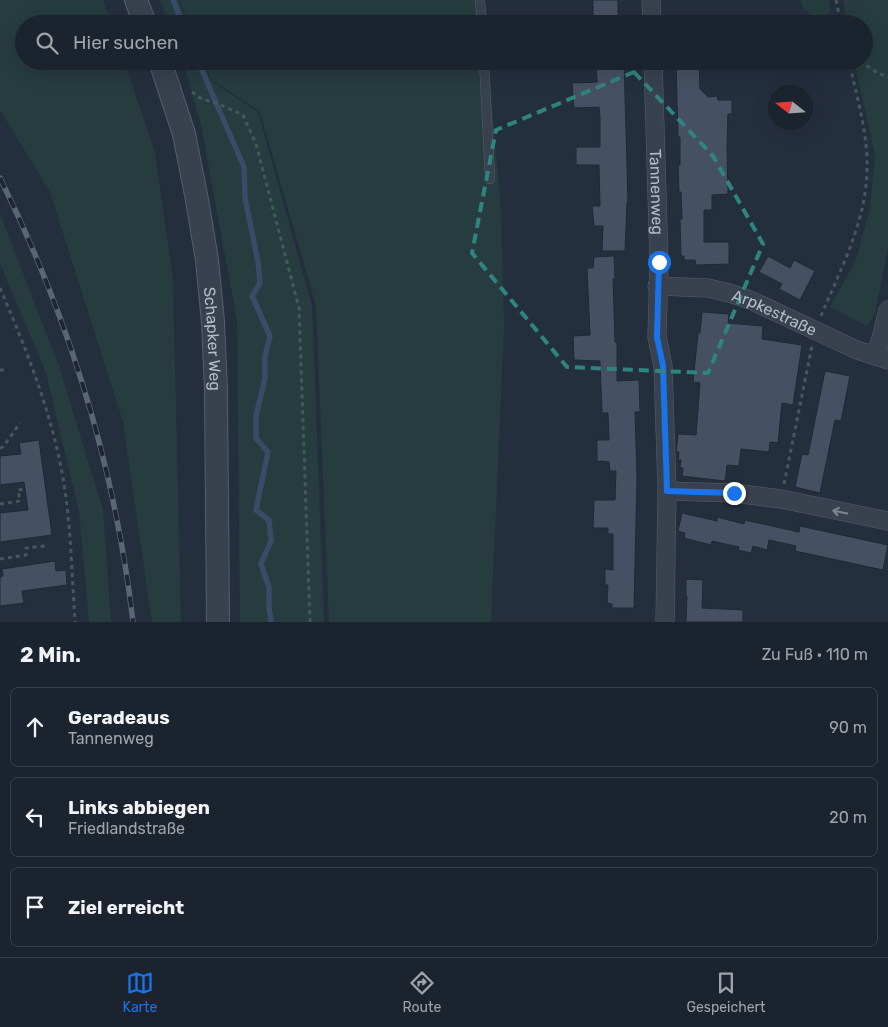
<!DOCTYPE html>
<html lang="de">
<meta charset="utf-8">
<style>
:root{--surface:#1b232e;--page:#242b36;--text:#f1f3f6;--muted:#a0a4aa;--line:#39404a;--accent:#1a73e8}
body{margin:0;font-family:Rubik,sans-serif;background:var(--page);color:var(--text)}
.compass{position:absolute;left:768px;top:85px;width:45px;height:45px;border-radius:50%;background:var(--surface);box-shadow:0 5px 20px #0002;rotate:287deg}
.stop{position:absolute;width:15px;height:15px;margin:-11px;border:4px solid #1a73e8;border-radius:50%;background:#fff}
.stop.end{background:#1a73e8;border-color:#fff;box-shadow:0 1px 5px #0008}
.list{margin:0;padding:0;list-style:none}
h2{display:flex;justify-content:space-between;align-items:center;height:65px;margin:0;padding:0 20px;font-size:21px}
h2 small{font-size:16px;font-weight:400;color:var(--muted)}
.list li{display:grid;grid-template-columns:32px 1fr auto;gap:15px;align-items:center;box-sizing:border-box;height:80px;margin:0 10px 10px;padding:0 10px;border:1px solid var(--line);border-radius:8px}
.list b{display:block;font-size:19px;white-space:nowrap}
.list p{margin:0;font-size:16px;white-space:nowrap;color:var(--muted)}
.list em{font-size:16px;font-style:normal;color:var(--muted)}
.icon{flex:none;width:28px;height:28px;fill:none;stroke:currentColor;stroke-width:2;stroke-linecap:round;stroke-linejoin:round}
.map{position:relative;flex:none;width:888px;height:622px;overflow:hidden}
.search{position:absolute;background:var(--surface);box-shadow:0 5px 20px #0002;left:15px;right:15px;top:15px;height:55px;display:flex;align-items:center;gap:12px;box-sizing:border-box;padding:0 18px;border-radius:28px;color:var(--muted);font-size:19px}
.sheet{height:335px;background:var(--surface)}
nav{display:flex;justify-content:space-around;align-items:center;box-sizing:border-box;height:70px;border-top:1px solid var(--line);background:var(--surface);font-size:14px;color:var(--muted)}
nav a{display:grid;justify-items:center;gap:2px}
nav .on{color:var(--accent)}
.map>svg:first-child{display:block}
</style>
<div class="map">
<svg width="888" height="622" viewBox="0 0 888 622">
<rect width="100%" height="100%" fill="#242f3e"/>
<g fill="#263c3f">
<path d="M0,0H103L111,24H24V61H124L155,153L173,279L181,622H152L123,422L50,192L0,110Z"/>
<path d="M160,0H179L188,24H169Z"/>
<path d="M180,0H483L485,24H189Z"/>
<path d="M801,0H829L830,11L825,16L815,18L803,8Z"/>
<path d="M843,0H888V248L875,314L867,326L830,307L856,260L870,208L875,154L854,61H864V24H847Z"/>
<path d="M183,61H203L211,81L258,112L312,306L324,622H240L237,320L201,125Z"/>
<path d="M204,61H488L501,210L504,327L491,622H329L316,306L260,112L211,79Z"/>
<path d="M0,214L59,366L103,510L111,622H89L79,511L46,373L0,263Z"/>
</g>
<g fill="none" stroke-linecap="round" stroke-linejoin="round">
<g stroke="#394c67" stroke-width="5.5">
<path d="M173,0L183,24"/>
<path d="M198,61L244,167L245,198L258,262L260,283L252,296L270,336L265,356V378L256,416V438L268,452L256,510L269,520L271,541L261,564L269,587V607L271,622"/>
</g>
</g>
<g fill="#455162" stroke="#1f2835">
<rect x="593" y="0" width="25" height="24"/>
<path d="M601,61H624L628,202H627L625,251H602L603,226H594L592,206H600L599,165H576V147H600V117L599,107L574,108L572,83L597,82L596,66H602Z"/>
<path d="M676,61H699L700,89L708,97L717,96L718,100H732V114H728L727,146L728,194L712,195V210H704V242H729V264L696,265L695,260H684V256H681L680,219H682L681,192H679L678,165H680V137H678Z"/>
<path d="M614,256L615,279H613L615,342H617V381L639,380L640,412H635L637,477L634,608H612V604L607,603L608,585H605V569L613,570V534H608V528H593L594,500H615L616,471H610L609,462L597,461V440H609L608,413H602L600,361L574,360L573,336L590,335L587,268H593L594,257Z"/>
<path d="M768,256L790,268L794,260L815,271L800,300L779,289L782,284L759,272Z"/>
<path d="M702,312L729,314L728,323L763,326L762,339L802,345L793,405L782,403L778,443L770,442L769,452L741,449L739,466L727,465L725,481L682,476L683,468H680L681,460H678L679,452H676L678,434L696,435L700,383L693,382L698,333H700Z"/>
<path d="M825,371L850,376L841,421L835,420L820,493L795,487L802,454L808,455Z"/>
<path d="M39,440L52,535L0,542V513L28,510L24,482L0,485V456L21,454L19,443Z"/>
<path d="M682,513L717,521V517L744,524L745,520L799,532L800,526L888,545L883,570L795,551L796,546L769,540L767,550L753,546L751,553L738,550L739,547L712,541L711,545L684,538L685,533L678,531Z"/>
<path d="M55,561L56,571L66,570L67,585L22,591L24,603L0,606V577L3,576L2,569Z"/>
<path d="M686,579L703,580L702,608L743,610V622H686L687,596H686Z"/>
</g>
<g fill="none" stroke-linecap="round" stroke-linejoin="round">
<defs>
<g id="service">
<path d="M480,0L482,24"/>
<path d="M484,61L490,179"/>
</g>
<g id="minor">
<path d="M651,0L652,24"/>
<path id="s1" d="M653,61L659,262L657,337L663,366L667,491L665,622"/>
<path id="s2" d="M657,286L708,288L729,293L750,300L857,350L888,360"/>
<path d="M875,356L881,339L888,310"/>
<path d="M667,491L734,493L781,499L888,521"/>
</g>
<g id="tertiary">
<path d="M136,0L145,24"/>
<path id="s3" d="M160,61L184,134L197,200L207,260L213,322L216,391L218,622"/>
</g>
</defs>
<use href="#service" stroke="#565f6c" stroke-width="10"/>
<use href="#minor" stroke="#565f6c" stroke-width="19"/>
<use href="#tertiary" stroke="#565f6c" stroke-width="24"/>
<g stroke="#44595c" stroke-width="3" stroke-dasharray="4 4" stroke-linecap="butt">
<path d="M836,0L841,24"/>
<path d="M860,61L876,72L888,77"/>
<path d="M192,92L200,98L221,105L243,115L256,144L299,308L310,622"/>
<path d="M0,288C27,351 53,416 64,484C71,529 72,577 75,622"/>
<path d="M821,316C841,268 867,220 867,167C868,134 856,94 849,61"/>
<path d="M0,370H4"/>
<path d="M0,448L3,447L20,423"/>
<path d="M784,484L812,346"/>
<path d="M0,504L20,501L18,490L37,488"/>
<path d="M0,559L26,555V548L45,546"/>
</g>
<use href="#service" stroke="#38414e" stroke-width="9"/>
<use href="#minor" stroke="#38414e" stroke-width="18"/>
<use href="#tertiary" stroke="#38414e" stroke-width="22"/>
<defs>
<path id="rail" d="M0,178C69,318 115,467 133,622"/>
</defs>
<use href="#rail" stroke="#5a6575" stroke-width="5.5"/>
<use href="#rail" stroke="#1d2633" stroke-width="4" stroke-dasharray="11" stroke-linecap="butt"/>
</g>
<defs><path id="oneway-shaft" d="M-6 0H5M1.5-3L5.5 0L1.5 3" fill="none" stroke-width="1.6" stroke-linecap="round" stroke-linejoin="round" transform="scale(1.25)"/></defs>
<use stroke="#7c8592" href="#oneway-shaft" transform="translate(840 512) rotate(-168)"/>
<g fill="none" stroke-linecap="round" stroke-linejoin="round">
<path stroke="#1a73e8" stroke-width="6" d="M659,262L657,337L663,366L667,491L734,493"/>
</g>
<path fill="none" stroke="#308480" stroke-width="4" stroke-dasharray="10 6" stroke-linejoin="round" d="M634,72L713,156L763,244L708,373L567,367L472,253L496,130Z"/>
<g text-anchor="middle" stroke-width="4" stroke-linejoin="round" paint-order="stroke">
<g font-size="16" fill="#b4bcc9" stroke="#1d2633">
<text dy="6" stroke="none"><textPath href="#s1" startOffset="131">Tannenweg</textPath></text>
<text dy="6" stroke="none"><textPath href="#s2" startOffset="122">Arpkestraße</textPath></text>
<text dy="6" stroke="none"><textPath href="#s3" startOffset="284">Schapker Weg</textPath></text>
</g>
</g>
</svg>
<svg class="compass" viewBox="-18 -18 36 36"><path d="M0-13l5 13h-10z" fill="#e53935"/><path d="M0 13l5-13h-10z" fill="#a0a4aa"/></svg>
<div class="stop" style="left:659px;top:262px"></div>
<div class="stop end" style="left:734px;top:493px"></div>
<div class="search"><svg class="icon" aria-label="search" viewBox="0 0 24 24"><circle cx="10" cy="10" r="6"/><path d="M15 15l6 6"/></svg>Hier suchen</div>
</div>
<section class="sheet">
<h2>2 Min.<small>Zu Fuß · 110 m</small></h2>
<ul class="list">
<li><svg class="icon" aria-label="ahead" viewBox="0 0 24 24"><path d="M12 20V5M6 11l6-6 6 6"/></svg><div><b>Geradeaus</b><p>Tannenweg</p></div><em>90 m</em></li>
<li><svg class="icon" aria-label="left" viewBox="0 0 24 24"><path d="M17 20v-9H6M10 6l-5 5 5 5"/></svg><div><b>Links abbiegen</b><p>Friedlandstraße</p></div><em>20 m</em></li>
<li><svg class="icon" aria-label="arrive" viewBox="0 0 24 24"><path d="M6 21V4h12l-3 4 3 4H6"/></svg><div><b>Ziel erreicht</b></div></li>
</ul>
</section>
<nav>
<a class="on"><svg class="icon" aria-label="map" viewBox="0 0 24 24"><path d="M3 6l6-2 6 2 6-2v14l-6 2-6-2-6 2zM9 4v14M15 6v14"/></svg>Karte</a>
<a><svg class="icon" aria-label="directions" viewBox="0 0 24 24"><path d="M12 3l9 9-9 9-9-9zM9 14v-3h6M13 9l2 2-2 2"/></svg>Route</a>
<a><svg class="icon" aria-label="saved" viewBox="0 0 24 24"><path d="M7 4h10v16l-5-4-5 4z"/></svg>Gespeichert</a>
</nav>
